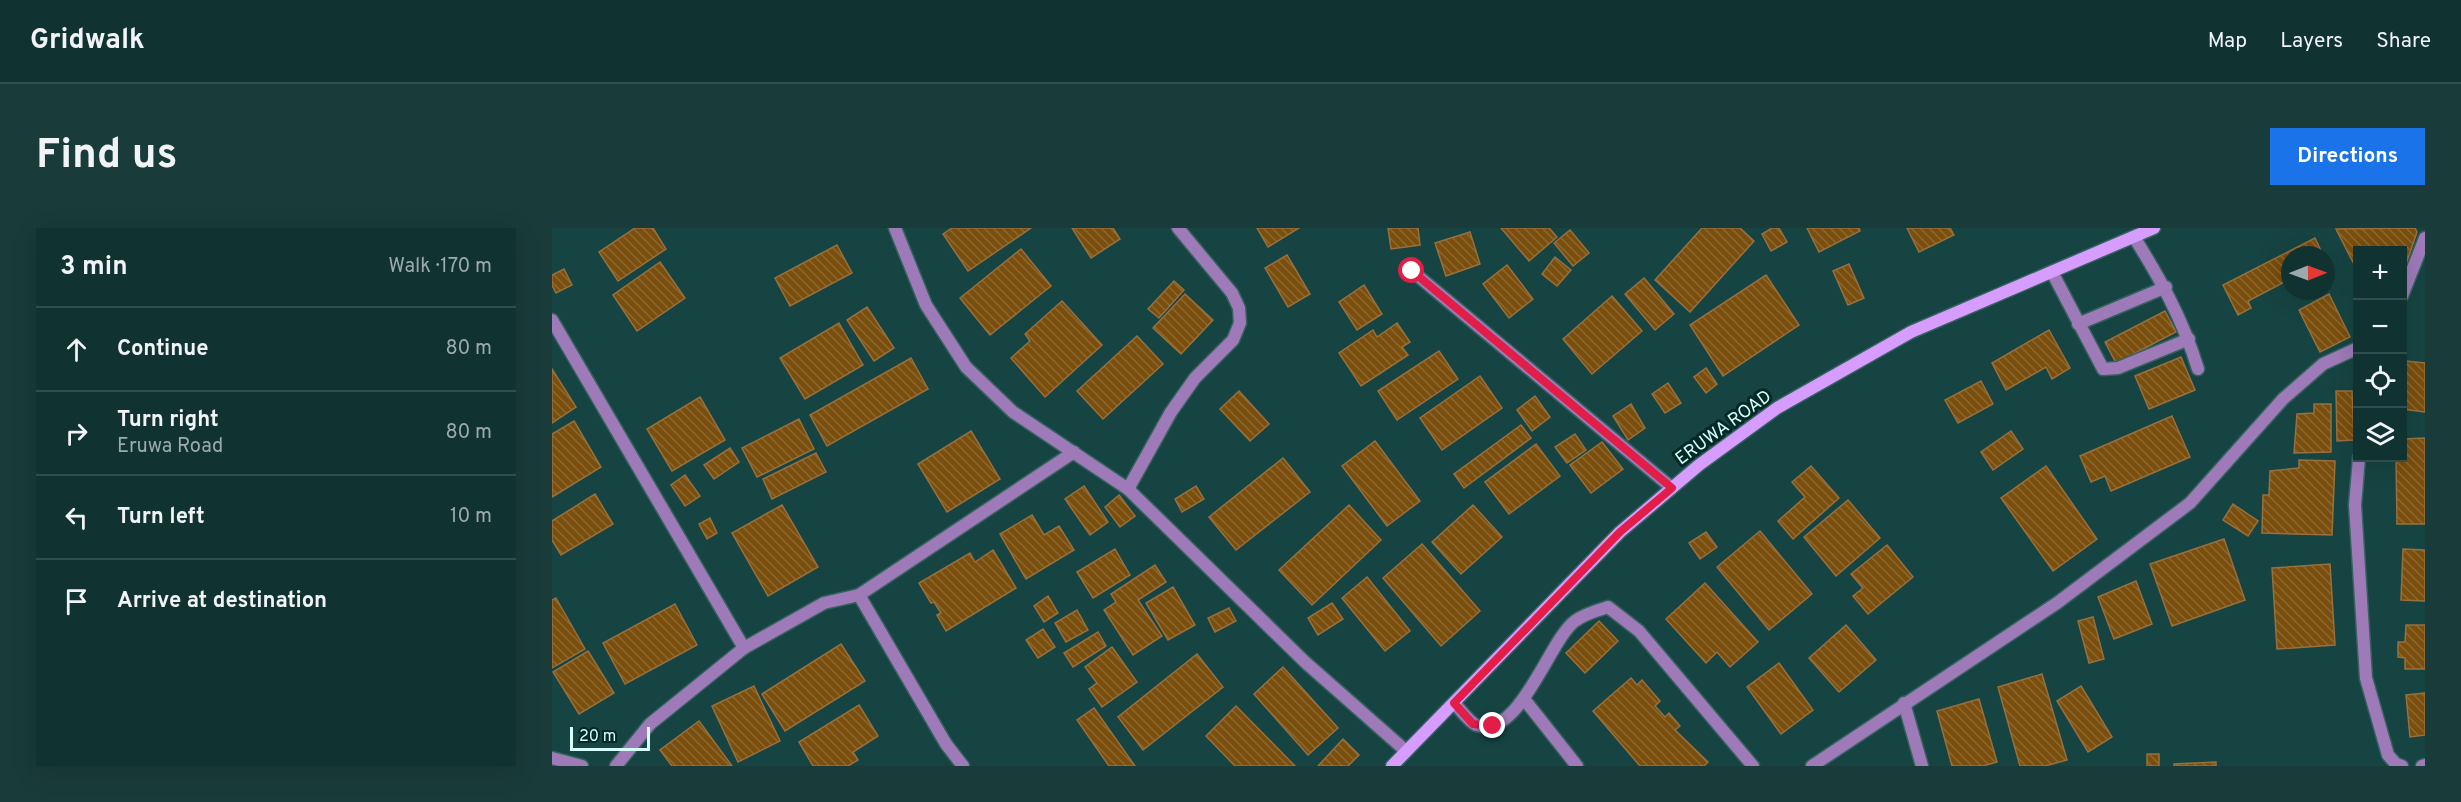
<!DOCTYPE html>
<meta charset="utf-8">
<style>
:root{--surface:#103332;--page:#193b3a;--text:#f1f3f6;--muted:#9caaac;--line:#304e4d;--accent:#1a73e8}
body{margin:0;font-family:Overpass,sans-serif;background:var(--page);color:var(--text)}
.controls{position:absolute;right:18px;top:18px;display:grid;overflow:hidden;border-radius:0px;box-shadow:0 6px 24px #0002}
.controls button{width:54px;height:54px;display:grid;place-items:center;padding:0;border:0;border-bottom:2px solid var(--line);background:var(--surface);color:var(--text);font:30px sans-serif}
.compass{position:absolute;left:1729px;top:18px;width:54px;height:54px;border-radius:50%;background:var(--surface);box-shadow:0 6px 24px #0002;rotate:89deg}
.scale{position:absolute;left:18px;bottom:15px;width:80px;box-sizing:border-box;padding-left:6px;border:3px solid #d5fdfa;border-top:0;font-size:16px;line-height:21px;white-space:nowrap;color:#d5fdfa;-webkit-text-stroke:4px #032927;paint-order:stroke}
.stop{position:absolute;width:18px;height:18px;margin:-14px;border:4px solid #e11d48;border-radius:50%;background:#fff}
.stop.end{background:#e11d48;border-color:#fff;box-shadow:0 2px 6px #0008}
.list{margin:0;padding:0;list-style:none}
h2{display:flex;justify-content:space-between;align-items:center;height:78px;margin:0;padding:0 24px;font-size:26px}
h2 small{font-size:20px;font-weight:400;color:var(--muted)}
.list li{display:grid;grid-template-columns:39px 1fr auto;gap:18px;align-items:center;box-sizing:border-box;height:84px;padding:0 24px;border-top:2px solid var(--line)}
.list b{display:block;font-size:22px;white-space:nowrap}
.list p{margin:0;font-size:20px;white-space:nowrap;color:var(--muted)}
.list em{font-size:20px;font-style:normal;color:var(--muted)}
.icon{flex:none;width:33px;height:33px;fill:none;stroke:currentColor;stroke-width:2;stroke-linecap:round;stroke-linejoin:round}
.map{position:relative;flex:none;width:1873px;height:538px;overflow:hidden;border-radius:0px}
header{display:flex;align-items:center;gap:36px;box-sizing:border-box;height:84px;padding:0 30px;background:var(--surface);border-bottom:2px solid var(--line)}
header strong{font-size:28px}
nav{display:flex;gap:33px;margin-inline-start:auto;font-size:21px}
.intro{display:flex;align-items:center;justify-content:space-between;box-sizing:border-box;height:144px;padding:0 36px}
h1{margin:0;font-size:42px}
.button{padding:15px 27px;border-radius:0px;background:var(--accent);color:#fff;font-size:21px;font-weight:700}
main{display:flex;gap:36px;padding:0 36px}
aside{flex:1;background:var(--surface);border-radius:0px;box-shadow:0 6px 24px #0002}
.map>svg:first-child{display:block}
</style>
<header>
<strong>Gridwalk</strong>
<nav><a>Map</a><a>Layers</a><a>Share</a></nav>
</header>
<div class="intro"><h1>Find us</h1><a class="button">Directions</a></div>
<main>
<aside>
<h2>3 min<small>Walk · 170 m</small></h2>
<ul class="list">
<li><svg class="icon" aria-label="ahead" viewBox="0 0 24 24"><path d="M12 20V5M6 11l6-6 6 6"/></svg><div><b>Continue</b></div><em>80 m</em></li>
<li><svg class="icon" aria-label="right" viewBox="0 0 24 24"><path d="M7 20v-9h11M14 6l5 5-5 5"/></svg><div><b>Turn right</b><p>Eruwa Road</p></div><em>80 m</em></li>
<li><svg class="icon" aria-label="left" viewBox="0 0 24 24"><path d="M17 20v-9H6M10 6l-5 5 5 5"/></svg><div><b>Turn left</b></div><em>10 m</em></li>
<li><svg class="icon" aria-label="arrive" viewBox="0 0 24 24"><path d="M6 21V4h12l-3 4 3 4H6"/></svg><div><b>Arrive at destination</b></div></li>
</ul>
</aside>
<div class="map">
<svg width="1873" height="538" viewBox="0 0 1873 538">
<defs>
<pattern id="building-back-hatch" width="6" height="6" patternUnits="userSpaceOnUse" patternTransform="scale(1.5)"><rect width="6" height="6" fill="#7a4e0c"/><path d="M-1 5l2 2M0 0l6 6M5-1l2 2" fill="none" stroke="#8c6830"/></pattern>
</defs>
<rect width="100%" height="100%" fill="#164442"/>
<g fill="url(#building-back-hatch)" stroke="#98703f" stroke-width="1.5">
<path d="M83,0H101L114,21L66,53L47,24Z"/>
<path d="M400,0H479L416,43L391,6Z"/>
<path d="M520,0H561L568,11L539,30Z"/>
<path d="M705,0H747L716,19Z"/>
<path d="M836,0H866L868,17L839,21Z"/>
<path d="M949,0H997L1005,9L977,33Z"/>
<path d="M1150,0H1188L1202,13L1138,84L1103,52Z"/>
<path d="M1220,0H1227L1235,14L1219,23L1210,6Z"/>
<path d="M1255,0H1307L1308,3L1267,24Z"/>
<path d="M1355,0H1398L1402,7L1367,24Z"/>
<path d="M1863,0L1865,4L1850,48V22H1835L1836,19L1830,22H1806V44L1784,1Z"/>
<path d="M1018,2L1037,25L1021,38L1002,15Z"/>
<path d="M918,4L928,36L894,48L883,15Z"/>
<path d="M1763,10L1771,27H1738V51L1696,73L1699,80L1686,87L1671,57Z"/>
<path d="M285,17L300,45L238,78L223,50Z"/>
<path d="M469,21L499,58L438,107L408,70Z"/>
<path d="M735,27L758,66L736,79L713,40Z"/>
<path d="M1003,29L1019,42L1005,58L990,46Z"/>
<path d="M1774,32L1779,43L1774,46Z"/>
<path d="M108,34L133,70L85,103L61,67Z"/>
<path d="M1297,36L1312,70L1296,77L1281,43Z"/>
<path d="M955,37L981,71L957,90L931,56Z"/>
<path d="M12,41L20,57L4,65L0,57V47Z"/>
<path d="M1214,47L1247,97L1171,148L1138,97Z"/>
<path d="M1092,50L1122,86L1103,102L1073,66Z"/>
<path d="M622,53L632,62L607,90L596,81Z"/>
<path d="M812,57L830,86L805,102L787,74Z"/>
<path d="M633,66L661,92L629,126L601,100Z"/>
<path d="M1777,66L1798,109L1768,124L1747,82Z"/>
<path d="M1060,68L1090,103L1040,146L1011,111Z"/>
<path d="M510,73L550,117L493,169L459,130L478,113L473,106Z"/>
<path d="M315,79L342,120L322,133L295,92Z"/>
<path d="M1613,83L1624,104L1564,135L1553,114Z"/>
<path d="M287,95L311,137L253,171L228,130Z"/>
<path d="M845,95L858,114L850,119L856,127L809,158L787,125L821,102L825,109Z"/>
<path d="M1497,102L1518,140L1500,151L1494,139L1454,162L1440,135Z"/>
<path d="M585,108L611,136L551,191L525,163Z"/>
<path d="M887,123L906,151L845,192L826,163Z"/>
<path d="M1629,129L1643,162L1597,181L1583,148Z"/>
<path d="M359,130L376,161L275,218L258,187Z"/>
<path d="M1854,133L1873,135V184L1850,181Z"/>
<path d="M1154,140L1165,156L1154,165L1142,149Z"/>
<path d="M0,141L24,179L0,195Z"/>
<path d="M928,148L950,180L890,222L868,190Z"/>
<path d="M1429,153L1441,176L1406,195L1393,172Z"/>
<path d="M1116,155L1129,175L1113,185L1100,166Z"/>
<path d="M687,163L717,196L698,213L668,181Z"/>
<path d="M1784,163H1800L1802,212L1785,213Z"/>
<path d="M983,168L998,189L980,203L965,182Z"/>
<path d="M148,169L173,212L120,243L95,201Z"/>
<path d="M1079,176L1093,200L1076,212L1061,188Z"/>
<path d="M1762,176H1779V224L1742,225L1745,186L1762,185Z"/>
<path d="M1620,188L1638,229L1559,263L1553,248L1539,254L1528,228Z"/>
<path d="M247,191L262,221L205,249L190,220Z"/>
<path d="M22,193L49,239L0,269V206Z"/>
<path d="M969,197L979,210L912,260L902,246Z"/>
<path d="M419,203L448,251L395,284L366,236Z"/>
<path d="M1459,203L1471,221L1441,242L1429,224Z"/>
<path d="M1023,206L1034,222L1015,235L1003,219Z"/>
<path d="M1873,210V296H1845L1844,230H1850V211Z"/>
<path d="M823,213L868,273L835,298L790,238Z"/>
<path d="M1050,214L1071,241L1039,265L1018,237Z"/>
<path d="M984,216L1008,248L957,286L933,254Z"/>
<path d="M178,220L187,234L162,251L152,237Z"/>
<path d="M264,225L274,244L220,271L211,251Z"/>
<path d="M731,230L758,264L684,322L657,289Z"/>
<path d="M1747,232L1783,233L1780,307L1710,305L1711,267H1717L1718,243L1747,240Z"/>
<path d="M1259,238L1287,270L1241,311L1226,293L1253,269L1240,254Z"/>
<path d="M1494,238L1545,311L1501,343L1449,270Z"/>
<path d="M133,247L148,268L133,278L119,257Z"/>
<path d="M532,258L556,294L538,307L513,271Z"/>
<path d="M644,258L652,271L630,284L623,271Z"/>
<path d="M43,266L61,296L9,327L0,312V293Z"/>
<path d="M567,267L583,288L568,299L553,279Z"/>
<path d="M1296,272L1328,310L1284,348L1252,309Z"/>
<path d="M1681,276L1706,293L1696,308L1671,292Z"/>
<path d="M230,277L266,339L216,368L180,305Z"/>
<path d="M797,277L829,312L760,377L727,342Z"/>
<path d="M921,277L950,309L909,346L880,314Z"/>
<path d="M480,287L492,307L507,298L522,322L474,351L448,306Z"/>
<path d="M158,290L165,305L155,311L147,296Z"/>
<path d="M1208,303L1260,366L1217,402L1165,339Z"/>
<path d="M1154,304L1165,319L1148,331L1137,315Z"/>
<path d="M1672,311L1693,372L1620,398L1598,336Z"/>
<path d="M870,316L928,383L889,418L831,350Z"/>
<path d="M1335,317L1361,349L1316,386L1301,368L1311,360L1299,346Z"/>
<path d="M563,321L578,347L541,370L525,344Z"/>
<path d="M1851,321L1873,322V373L1849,372Z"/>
<path d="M441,322L464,360L394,403L385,387L389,385L382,374L379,375L367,355L418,325L423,334Z"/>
<path d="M1778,336L1783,417L1725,421L1720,340Z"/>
<path d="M603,337L614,354L586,372L610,408L581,427L552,382L564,374L559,366Z"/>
<path d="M815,349L858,403L833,423L790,370Z"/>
<path d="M1584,353L1600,396L1562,411L1546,369Z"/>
<path d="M1153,355L1206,414L1178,439L1165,424L1154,435L1114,391Z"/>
<path d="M621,359L643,397L616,412L594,375Z"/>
<path d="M496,368L506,385L492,394L482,378Z"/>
<path d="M4,370L33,421L0,440V372Z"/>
<path d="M780,375L791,391L766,407L756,390Z"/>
<path d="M123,376L145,417L73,456L51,415Z"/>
<path d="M677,380L684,393L663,404L656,390Z"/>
<path d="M525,382L536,402L514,414L503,395Z"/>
<path d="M1541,389L1552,431L1537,435L1526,393Z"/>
<path d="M1047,393L1066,413L1033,445L1014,425Z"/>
<path d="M1294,397L1324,432L1287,464L1257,430Z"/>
<path d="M1854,397H1873V441H1853V430L1846,429V414H1853Z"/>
<path d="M491,401L503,419L486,430L474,412Z"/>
<path d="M546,404L554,418L521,439L512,425Z"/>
<path d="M289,416L313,453L233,503L210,466Z"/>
<path d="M560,419L585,454L550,479L537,461L545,455L533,439Z"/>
<path d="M36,423L62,465L27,486L1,444Z"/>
<path d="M645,426L671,459L591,522L566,489Z"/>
<path d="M1227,435L1261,482L1229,506L1195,459Z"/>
<path d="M731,439L786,500L756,527L702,466Z"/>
<path d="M1490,446L1515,532L1493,538H1468L1446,459Z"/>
<path d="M1079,450L1085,457L1090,452L1108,473L1103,478L1113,489L1117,485L1128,498L1123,502L1156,534L1152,538H1088L1041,483Z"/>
<path d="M202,458L228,513L186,534L160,478Z"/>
<path d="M1529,458L1560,509L1536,524L1505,473Z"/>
<path d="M1873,465V507L1858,509L1854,467Z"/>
<path d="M1427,471L1445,534L1431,538H1400L1385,483Z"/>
<path d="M307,477L326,508L301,524L306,532L296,538H261L247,514Z"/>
<path d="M684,478L743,538H683L654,508Z"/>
<path d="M542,480L583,538H557L525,492Z"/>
<path d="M147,493L180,538H120L108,522Z"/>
<path d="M791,511L807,527L796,538H766Z"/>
<rect x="1595" y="526" width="12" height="12"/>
<path d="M1664,534V538H1622V536Z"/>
</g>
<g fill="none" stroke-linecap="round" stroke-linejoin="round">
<defs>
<g id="lane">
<path d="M1582,9C1609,52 1631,92 1646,141"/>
<path d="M1500,44L1551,141L1566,140L1637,111"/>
<path d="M1526,96L1614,59"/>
</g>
<g id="street">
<path d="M343,0L374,77L414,139L461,184L576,261L753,434L854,523"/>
<path d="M860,43L1120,260"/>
<path d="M1850,68L1873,10"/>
<path d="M0,92L192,420"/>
<path d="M1807,230L1803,277L1814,450L1836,527L1844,536L1850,538"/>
<path d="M576,261L619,184L643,150L681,112L688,95L687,80L680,65L626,0"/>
<path d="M307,367L394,516L411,538"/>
<path d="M972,471L1025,538"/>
<path d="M902,475C908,481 916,493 924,497C967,513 997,412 1023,393C1032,386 1046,382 1056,379L1087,403L1201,538"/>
<path d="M1352,475L1370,538"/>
<path d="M0,530L30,538"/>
<path d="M64,538L98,496L192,420L272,375L307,367L522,224"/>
<path d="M1260,538L1505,375L1638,275L1731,171L1771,136L1806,120"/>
<path d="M1870,538L1873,537"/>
</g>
<path id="secondary" d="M840,538L1068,304L1147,237L1225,180L1359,104L1602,0"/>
</defs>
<use href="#lane" stroke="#35625f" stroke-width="15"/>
<use href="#street" stroke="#35625f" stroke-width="15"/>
<use href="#secondary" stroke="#35625f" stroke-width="15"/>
<use href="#lane" stroke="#9e7ab8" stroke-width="12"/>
<use href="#street" stroke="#9e7ab8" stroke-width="12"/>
<use href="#secondary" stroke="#d69cfe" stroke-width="12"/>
</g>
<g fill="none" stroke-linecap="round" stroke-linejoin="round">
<path stroke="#e11d48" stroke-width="8" d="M860,43L1120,260L1068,304L902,475L921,496L941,498"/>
</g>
<g text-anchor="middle" stroke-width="6" stroke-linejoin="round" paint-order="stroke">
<g font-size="18" fill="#d5fdfa" stroke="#032927">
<text transform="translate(1171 199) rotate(-36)" y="6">ERUWA ROAD</text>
</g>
</g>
</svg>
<div class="controls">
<button>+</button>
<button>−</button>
<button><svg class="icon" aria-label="locate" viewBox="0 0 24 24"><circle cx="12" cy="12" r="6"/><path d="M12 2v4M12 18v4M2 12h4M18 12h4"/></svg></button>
<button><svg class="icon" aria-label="layers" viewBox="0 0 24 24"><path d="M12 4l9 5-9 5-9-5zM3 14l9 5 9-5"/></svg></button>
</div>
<svg class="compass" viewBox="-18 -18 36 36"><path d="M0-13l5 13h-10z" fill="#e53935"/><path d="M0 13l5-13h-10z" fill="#9caaac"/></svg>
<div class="scale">20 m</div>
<div class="stop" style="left:860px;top:43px"></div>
<div class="stop end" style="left:941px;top:498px"></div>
</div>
</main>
